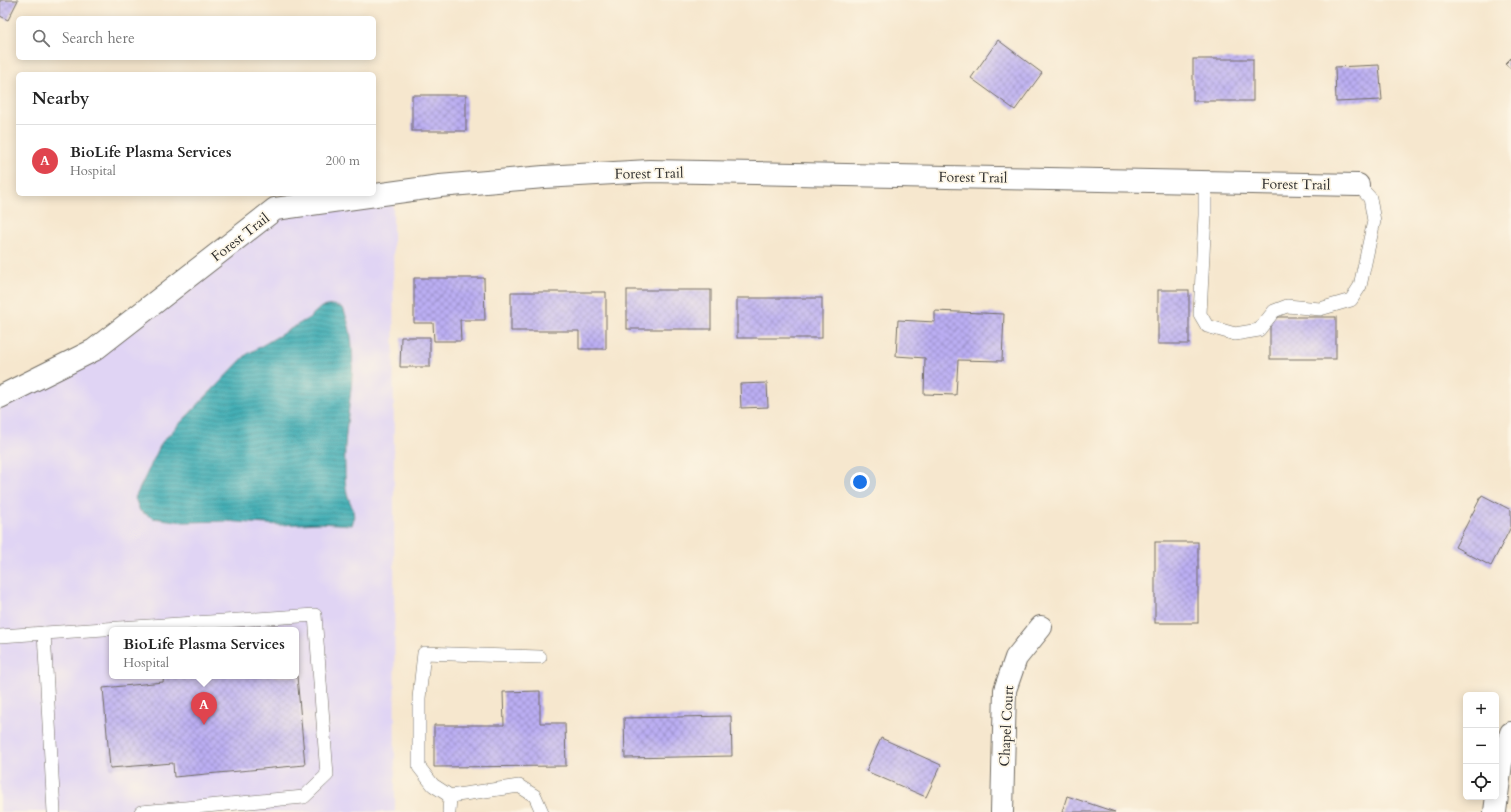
<!DOCTYPE html>
<meta charset="utf-8">
<style>
:root{--surface:#fff;--page:#f6f6f6;--text:#222;--muted:#767676;--line:#e0e0e0;--accent:#d1495b}
body{margin:0;font-family:Cardo,serif;background:var(--page);color:var(--text)}
.controls{position:absolute;right:12px;bottom:12px;display:grid;overflow:hidden;border-radius:6px;box-shadow:0 2px 10px #0003}
.controls button{width:36px;height:36px;display:grid;place-items:center;padding:0;border:0;border-bottom:1px solid var(--line);background:var(--surface);color:var(--text);font:20px sans-serif}
.you{position:absolute;left:860px;top:482px;width:14px;height:14px;margin:-10px;border:3px solid #fff;border-radius:50%;background:#1a73e8;box-shadow:0 0 0 6px #1a73e833}
.badge{display:grid;place-items:center;width:26px;height:26px;border-radius:50%;background:var(--accent);color:#fff;font-size:13px;font-weight:700}
.pin{position:absolute;translate:-50% -33px;filter:drop-shadow(0 1px 2px #0008)}
.pin::after{content:'';position:absolute;top:21px;width:14px;height:12px;background:inherit;clip-path:polygon(0 0,100% 0,50% 100%)}
.popup{position:absolute;left:109px;top:627px;width:190px;height:52px;box-sizing:border-box;display:grid;place-content:center;border-radius:6px;background:var(--surface);filter:drop-shadow(0 1px 3px #0005);font-size:13px;white-space:nowrap;color:var(--muted)}
.popup b{font-size:15px;color:var(--text)}
.popup::after{content:'';position:absolute;left:50%;top:100%;margin-left:-8px;border:8px solid transparent;border-top-color:var(--surface)}
.list{margin:0;padding:0;list-style:none}
h2{display:flex;justify-content:space-between;align-items:center;height:52px;margin:0;padding:0 16px;font-size:17px}
h2 small{font-size:13px;font-weight:400;color:var(--muted)}
.list li{display:grid;grid-template-columns:26px 1fr auto;gap:12px;align-items:center;box-sizing:border-box;height:72px;padding:0 16px;border-top:1px solid var(--line)}
.list b{display:block;font-size:15px;white-space:nowrap}
.list p{margin:0;font-size:13px;white-space:nowrap;color:var(--muted)}
.list em{font-size:13px;font-style:normal;color:var(--muted)}
.icon{flex:none;width:22px;height:22px;fill:none;stroke:currentColor;stroke-width:2;stroke-linecap:round;stroke-linejoin:round}
.map{position:relative;flex:none;width:1511px;height:812px;overflow:hidden}
.search{position:absolute;background:var(--surface);box-shadow:0 2px 10px #0003;left:16px;top:16px;width:360px;height:44px;display:flex;align-items:center;gap:10px;box-sizing:border-box;padding:0 14px;border-radius:6px;color:var(--muted);font-size:15px}
.panel{position:absolute;background:var(--surface);box-shadow:0 2px 10px #0003;left:16px;top:72px;width:360px;height:124px;border-radius:6px}
.map>svg:first-child{display:block}
</style>
<div class="map">
<svg width="1511" height="812" viewBox="0 0 1511 812">
<defs>
<pattern id="water-rules" width="6" height="5" patternUnits="userSpaceOnUse"><rect width="6" height="5" fill="#3aabb3"/><path d="M0 2.5h6" fill="none" stroke="#318b92"/></pattern>
<pattern id="building-cross-hatch" width="8" height="8" patternUnits="userSpaceOnUse"><rect width="8" height="8" fill="#bbaef3"/><path d="M0 0l8 8M0 8l8-8" fill="none" stroke="#988ec5"/></pattern>
</defs>
<rect width="100%" height="100%" fill="#fcf5e5"/>
<filter id="ink" filterUnits="userSpaceOnUse"><feTurbulence type="fractalNoise" baseFrequency=".025" numOctaves="2"/><feDisplacementMap in="SourceGraphic" scale="8" xChannelSelector="R" yChannelSelector="G"/><feConvolveMatrix kernelMatrix="1 2 1 2 8 2 1 2 1" color-interpolation-filters="sRGB"/></filter>
<filter id="wash" filterUnits="userSpaceOnUse"><feTurbulence type="fractalNoise" baseFrequency=".012" numOctaves="4" result="noise"/><feDisplacementMap in="SourceGraphic" scale="16" xChannelSelector="R" yChannelSelector="G"/><feGaussianBlur stdDeviation="0.9" result="paint"/><feColorMatrix in="noise" values="0 0 0 0 0 0 0 0 0 0 0 0 0 0 0 0 0 1.4 0 .05"/><feComposite in="paint" operator="in"/></filter>
<g filter="url(#wash)">
<rect width="100%" height="100%" fill="#f6e7ce"/>
<path fill="#e0d4f4" fill-rule="evenodd" d="M393,193L395,812H0V397L94,350L275,209ZM112,630H296V676H112Z"/>
<path fill="url(#water-rules)" stroke="#326b6f" d="M333,305L343,308C365,359 342,416 345,468C345,476 345,485 347,493C350,505 357,512 352,525L320,523L280,525L225,521L184,522L153,518L140,511L135,498L162,442L246,355L309,318L321,307Z"/>
<g id="blocks">
<g fill="url(#building-cross-hatch)">
<path d="M0,0H18L8,20L0,16Z"/>
<path d="M998,40L1042,73L1015,110L971,78Z"/>
<path d="M1511,58V69L1505,64Z"/>
<rect x="1193" y="59" width="60" height="42"/>
<path d="M1379,65L1382,100L1336,102L1335,67Z"/>
<rect x="412" y="95" width="54" height="36"/>
<path d="M414,278H484L485,320H460L461,341H434L433,323H414Z"/>
<rect x="627" y="290" width="84" height="39"/>
<rect x="1158" y="290" width="31" height="54"/>
<path d="M511,292H606V349H579V331H511Z"/>
<rect x="737" y="298" width="85" height="40"/>
<path d="M935,311L1004,314L1002,361L958,360L956,395L924,394L925,358L896,356L898,320L935,322Z"/>
<rect x="1270" y="317" width="66" height="42"/>
<path d="M401,337H430V367H400Z"/>
<path d="M767,383L768,407L741,408L740,384Z"/>
<path d="M1482,495L1511,510V527L1491,566L1455,547Z"/>
<rect x="1155" y="542" width="43" height="81"/>
<path d="M164,676H297L305,765L174,777L173,763L110,768L103,688L163,682Z"/>
<path d="M540,691V723H565L566,766L434,767V725H504L503,692Z"/>
<path d="M731,716L732,756L625,758L624,718Z"/>
<path d="M881,738L941,765L926,797L866,771Z"/>
<path d="M1067,796L1115,812H1062Z"/>
</g>
</g>
</g>
<g filter="url(#ink)">
<use href="#blocks" fill-opacity="0" stroke="#726d64" stroke-width="1"/>
<g fill="none" stroke-linecap="round" stroke-linejoin="round">
<defs>
<g id="service">
<path d="M1205,182V215L1200,314L1207,326L1235,334L1259,330L1274,311L1287,306L1320,309L1351,300L1360,286L1374,221L1370,198L1358,185"/>
<path d="M44,633L54,812"/>
<path d="M0,636L315,615L327,775L304,797L141,812"/>
<path d="M540,657L424,653L419,698V767L433,785L450,796L519,786L535,796L542,812"/>
<path d="M449,812L450,796"/>
</g>
<g id="minor">
<path d="M0,397L94,350L275,209L440,186L544,177L649,171L1358,185"/>
<path d="M1002,812L1005,690L1016,658L1041,627"/>
<path d="M1495,812L1501,763L1511,733"/>
</g>
</defs>
<use href="#service" stroke="#726d64" stroke-width="14"/>
<use href="#minor" stroke="#726d64" stroke-width="24"/>
<use href="#service" stroke="#fff" stroke-width="13"/>
<use href="#minor" stroke="#fff" stroke-width="22"/>
</g>
</g>
<g text-anchor="middle" stroke-width="3.5" stroke-linejoin="round" paint-order="stroke">
<g font-size="14" fill="#2b2b2b" stroke="#fcf5e5">
<text transform="translate(649 173) rotate(-1)" y="5">Forest Trail</text>
<text transform="translate(973 177) rotate(1)" y="5">Forest Trail</text>
<text transform="translate(1296 184) rotate(1)" y="5">Forest Trail</text>
<text transform="translate(240 237) rotate(-38)" y="5">Forest Trail</text>
<text transform="translate(1006 726) rotate(-87)" y="5">Chapel Court</text>
</g>
</g>
</svg>
<div class="controls">
<button>+</button>
<button>−</button>
<button><svg class="icon" aria-label="locate" viewBox="0 0 24 24"><circle cx="12" cy="12" r="6"/><path d="M12 2v4M12 18v4M2 12h4M18 12h4"/></svg></button>
</div>
<div class="you"></div>
<div class="pin badge" style="left:204px;top:725px;background:#e0444e">A</div>
<div class="popup"><b>BioLife Plasma Services</b>Hospital</div>
<div class="search"><svg class="icon" aria-label="search" viewBox="0 0 24 24"><circle cx="10" cy="10" r="6"/><path d="M15 15l6 6"/></svg>Search here</div>
<section class="panel">
<h2>Nearby<small></small></h2>
<ul class="list">
<li><span class="badge" style="background:#e0444e">A</span><div><b>BioLife Plasma Services</b><p>Hospital</p></div><em>200 m</em></li>
</ul>
</section>
</div>
